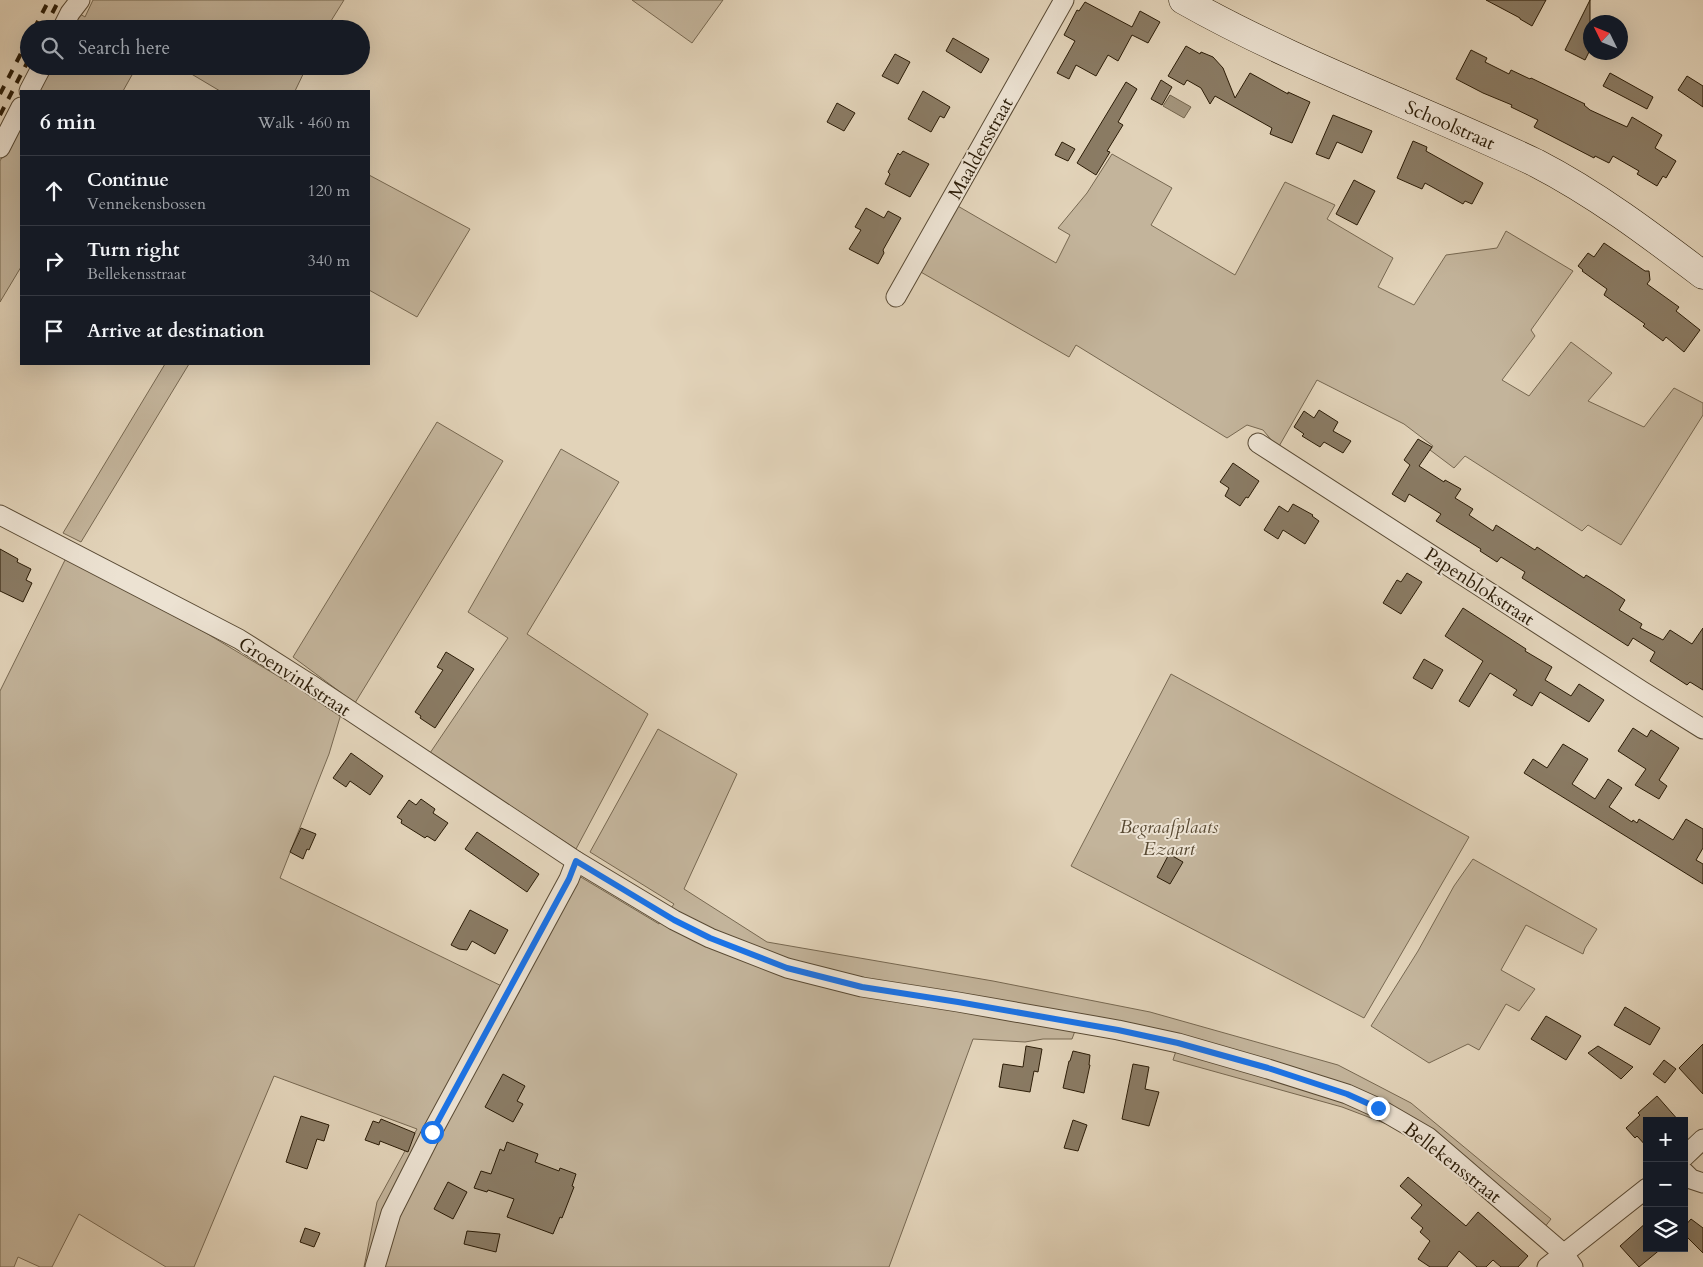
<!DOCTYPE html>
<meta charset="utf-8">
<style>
:root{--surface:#171b24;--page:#242831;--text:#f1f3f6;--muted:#9ea1a6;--line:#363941}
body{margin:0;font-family:Cardo,serif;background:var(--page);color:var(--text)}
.controls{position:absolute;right:15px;bottom:15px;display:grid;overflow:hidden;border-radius:0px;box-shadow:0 5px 20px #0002}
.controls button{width:45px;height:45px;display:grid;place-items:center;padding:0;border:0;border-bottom:1px solid var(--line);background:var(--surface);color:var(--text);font:25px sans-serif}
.compass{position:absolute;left:1583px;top:15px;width:45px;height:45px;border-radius:50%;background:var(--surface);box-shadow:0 5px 20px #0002;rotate:313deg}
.stop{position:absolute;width:15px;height:15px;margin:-11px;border:4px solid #1a73e8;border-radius:50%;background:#fff}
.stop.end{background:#1a73e8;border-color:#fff;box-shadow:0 1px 5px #0008}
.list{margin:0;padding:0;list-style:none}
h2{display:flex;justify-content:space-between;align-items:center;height:65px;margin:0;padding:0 20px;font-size:21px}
h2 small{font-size:16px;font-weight:400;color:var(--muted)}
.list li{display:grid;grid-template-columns:32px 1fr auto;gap:15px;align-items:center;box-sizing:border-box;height:70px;padding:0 20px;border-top:1px solid var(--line)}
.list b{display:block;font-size:19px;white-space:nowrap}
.list p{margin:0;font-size:16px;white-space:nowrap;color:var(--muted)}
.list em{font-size:16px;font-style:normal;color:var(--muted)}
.icon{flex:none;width:28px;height:28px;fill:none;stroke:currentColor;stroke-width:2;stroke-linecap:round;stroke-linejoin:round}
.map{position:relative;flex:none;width:1703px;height:1267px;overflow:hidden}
.search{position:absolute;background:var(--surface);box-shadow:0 5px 20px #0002;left:20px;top:20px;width:350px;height:55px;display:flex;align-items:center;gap:12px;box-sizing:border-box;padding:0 18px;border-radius:28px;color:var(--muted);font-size:19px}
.panel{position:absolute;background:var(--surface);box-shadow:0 5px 20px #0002;left:20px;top:90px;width:350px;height:275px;border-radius:0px}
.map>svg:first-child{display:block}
</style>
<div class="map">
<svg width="1703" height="1267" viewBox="0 0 1703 1267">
<rect width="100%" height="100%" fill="#e2d3b9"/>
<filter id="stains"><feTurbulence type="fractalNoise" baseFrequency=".004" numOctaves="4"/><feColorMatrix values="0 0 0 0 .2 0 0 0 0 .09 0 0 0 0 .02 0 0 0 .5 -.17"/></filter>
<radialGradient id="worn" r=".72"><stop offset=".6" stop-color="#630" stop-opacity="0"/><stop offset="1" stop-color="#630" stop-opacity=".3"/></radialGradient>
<g fill="#c3b49b" stroke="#776851">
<path d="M93,0H344L326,29H68L77,12L85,17Z"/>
<path d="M632,0H723L692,43Z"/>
<path d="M49,66H137L123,91H36Z"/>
<path d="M178,66H307L295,91H220Z"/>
<path d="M21,120V267L0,302V161Z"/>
<path d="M1112,154L1172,188L1151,225L1235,275L1285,182L1335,205L1327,219L1393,258L1378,287L1414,305L1446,255L1497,248L1506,231L1573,271L1531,330L1535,336L1502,380L1529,396L1571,342L1612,373L1588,401L1644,427L1674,388L1703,403V415L1621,545L1588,525L1582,531L1465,456L1454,468L1430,450L1433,446L1404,424L1317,380L1278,448L1263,430L1247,425L1227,438L1076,345L1069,357L919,271L956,205L1056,263L1070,235L1058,228L1087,193Z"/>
<path d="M369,175L470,229L417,317L369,290Z"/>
<path d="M165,364H189L81,542L63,533Z"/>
<path d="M437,422L503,461L355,703L293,657Z"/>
<path d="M561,449L619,482L527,634L648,714L576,849L430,753L508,638L468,612Z"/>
<path d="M66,558L206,633L341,714L329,754L280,878L518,994L579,876L659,924L674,904L590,852L658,729L737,774L684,889L767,942L993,981L1150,1012L1338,1065L1411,1103L1551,1219L1544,1228L1472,1164L1392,1126L1342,1107L1173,1060L1176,1051L1075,1031L1072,1039H1043L1025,1042L973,1039L889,1267H364L377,1202L417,1129L274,1076L194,1267H166L79,1214L52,1267H40L18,1257L14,1267H0V691Z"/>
<path d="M1171,674L1469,837L1364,1018L1071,866Z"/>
<path d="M1473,859L1597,929L1585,948L1583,954L1526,925L1501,970L1535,989L1519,1011L1506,1004L1479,1050L1468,1044L1429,1063L1371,1026L1418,951L1454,886Z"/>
</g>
<path fill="#a4957c" stroke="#74654d" d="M1170,95L1191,107L1184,118L1163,106Z"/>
<g fill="#8a7b64" stroke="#2b1c07">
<path d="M1486,0H1546L1532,26L1520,19V18Z"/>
<path d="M1590,0V50L1585,60L1565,50Z"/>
<path d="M1085,2L1132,27L1140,11L1160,22L1148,43L1132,35L1118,61L1108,55L1096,76L1076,65L1069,79L1057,73L1075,41L1064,35L1077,10L1079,11Z"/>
<path d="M953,38L989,59L981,73L946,51Z"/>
<path d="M1186,46L1200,54L1201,52L1213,57L1223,68L1235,98L1250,73L1288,94V92L1310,102L1292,143L1270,134L1272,128L1215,96L1210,104L1201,88L1187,80L1184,85L1168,76Z"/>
<path d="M1471,50L1487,58L1485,62L1509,74L1511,70L1530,79L1531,78L1585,104L1584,105L1590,110L1627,127L1632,117L1662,135L1655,148L1676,161L1666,178L1663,176L1657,186L1637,174L1639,171L1613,156L1609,163L1595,156L1594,158L1534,127L1538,120L1511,107L1512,105L1483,93L1456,79Z"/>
<path d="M895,54L910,62L898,84L882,76Z"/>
<path d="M1610,73L1653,97L1647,109L1603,86Z"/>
<path d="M1687,76L1703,86V107L1678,90Z"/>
<path d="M1161,80L1172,87L1162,105L1151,99Z"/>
<path d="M1126,82L1137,89L1118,122L1123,125L1107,151L1110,152L1096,175L1077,163Z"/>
<path d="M923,91L950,107L944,118L940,116L931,132L908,119Z"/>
<path d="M837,103L855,113L844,131L827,122Z"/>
<path d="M1333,115L1372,131L1362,153L1337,142L1329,159L1316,154Z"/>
<path d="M1413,141L1427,147L1426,151L1483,183L1472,204L1465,201L1463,204L1425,183L1422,189L1397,178Z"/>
<path d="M1062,142L1075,149L1068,161L1055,155Z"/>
<path d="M903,151L929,164L910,197L885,184L890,174L888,172L898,153L900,155Z"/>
<path d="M1354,180L1375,191L1357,225L1336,214Z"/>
<path d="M866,208L884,218L888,211L901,218L883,250L884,253L878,264L849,249L861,230L855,227Z"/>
<path d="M1604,243L1645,271H1649L1650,280L1647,284L1679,307L1676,311L1700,330L1684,352L1666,337L1663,341L1643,326L1645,324L1604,295L1607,289L1582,271L1583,270L1578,266L1588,253L1594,257Z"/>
<path d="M1319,410L1338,422L1333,431L1351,441L1343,453L1324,442L1320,447L1302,436L1304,434L1294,427L1304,411L1314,418Z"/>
<path d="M1418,439L1432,447L1419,466L1444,482L1445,480L1461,489L1455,498L1473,509L1469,515L1493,531L1496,525L1535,550L1537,547L1584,578L1586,575L1610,590L1625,600L1619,610L1642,624L1640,628L1663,640L1670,630L1692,644L1703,628V690L1690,682L1687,685L1650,661L1655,652L1633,638L1628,646L1522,578L1525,572L1501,557L1497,562L1480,551L1481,549L1436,521L1441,514L1409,494L1405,502L1392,494L1410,465L1404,460Z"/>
<path d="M1233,463L1259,481L1248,498L1246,497L1240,506L1225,496L1229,488L1220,482Z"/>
<path d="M1293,504L1313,515L1312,516L1319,521L1305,544L1283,530L1278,539L1264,530L1279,506L1288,512Z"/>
<path d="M0,549L18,559L17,562L31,569L26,580L32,583L23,602L0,591Z"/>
<path d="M1407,573L1422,582L1401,614L1383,603L1397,580L1401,582Z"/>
<path d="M1463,608L1526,649L1525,651L1552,667L1545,680L1571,696L1579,684L1604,700L1589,722L1540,692L1532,706L1513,695L1517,690L1490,673L1469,707L1459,701L1483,661L1445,636Z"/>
<path d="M446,652L474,669L435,728L420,718L421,716L415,712L443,670L437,667Z"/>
<path d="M1424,659L1443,670L1432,689L1413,678Z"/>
<path d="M1633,728L1647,737L1651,730L1679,748L1659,780L1667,786L1659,799L1635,785L1646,769L1618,751Z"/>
<path d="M1563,744L1588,759L1572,784L1595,799L1608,779L1622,788L1609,807L1632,822L1633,820L1637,823L1639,819L1673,840L1686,819L1703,829V848L1696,860L1703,864V884L1524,773L1533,759L1547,768Z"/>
<path d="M351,753L383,776L370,795L350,781L346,787L333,778Z"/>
<path d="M421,799L435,809L433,813L448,823L435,841L427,836L425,838L401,823L402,820L397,817L409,800L416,805Z"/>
<path d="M301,828L316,834L309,850L307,849L303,859L290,852Z"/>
<path d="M477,832L539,874L527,892L465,849Z"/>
<path d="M1169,854L1183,862L1170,884L1157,877Z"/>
<path d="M470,910L508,930L495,954L472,941L467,950L459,949L451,945Z"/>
<path d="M1625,1007L1660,1028L1650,1045L1614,1025Z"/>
<path d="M1546,1016L1581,1036L1566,1060L1531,1039Z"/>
<path d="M1703,1044V1094L1679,1068Z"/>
<path d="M1026,1046L1042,1049L1038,1072L1034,1071L1030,1092L999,1087L1003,1064L1023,1067Z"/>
<path d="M1598,1046L1633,1067L1621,1079L1588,1053Z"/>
<path d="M1073,1051L1090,1055L1089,1065H1090L1084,1093L1063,1088L1069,1061H1070Z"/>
<path d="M1664,1060L1676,1069L1665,1083L1653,1074Z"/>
<path d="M1133,1064L1149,1067L1145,1089L1159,1092L1149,1126L1122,1119Z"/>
<path d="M503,1074L525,1086L517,1101L523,1104L513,1122L485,1107Z"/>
<path d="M1657,1096L1679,1121H1647V1147L1637,1136L1635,1138L1626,1128L1640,1115L1638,1113Z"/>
<path d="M301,1116L329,1125L324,1141L317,1139L307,1169L286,1162Z"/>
<path d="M381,1119L415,1133L408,1152L380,1141L379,1145L365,1140L373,1121L379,1123Z"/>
<path d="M1073,1120L1087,1125L1078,1151L1064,1148Z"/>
<path d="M507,1142L538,1154L535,1162L559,1171L560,1168L576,1174L572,1186L574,1187L562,1218L560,1217L553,1234L507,1217L514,1199L488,1190L487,1192L474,1188L481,1171L491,1174L500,1149L504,1151Z"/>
<path d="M1408,1177L1466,1226L1478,1212L1528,1256L1518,1267H1501L1493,1260L1486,1267H1477L1459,1251L1447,1267H1430L1418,1259L1430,1241L1420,1232L1423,1228L1411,1218L1422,1205L1400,1186Z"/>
<path d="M448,1182L467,1192L453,1219L434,1209Z"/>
<path d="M1691,1219L1703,1228V1253L1684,1234V1227Z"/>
<path d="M1647,1222V1248H1662L1639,1267L1620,1246Z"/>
<path d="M305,1228L320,1233L314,1247L300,1242Z"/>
<path d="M467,1231L500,1234L496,1252L464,1244Z"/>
</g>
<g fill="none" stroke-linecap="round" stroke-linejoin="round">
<defs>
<g id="street">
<path d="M62,29L70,13L80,0"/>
<path d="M29,91L42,66"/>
<path d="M0,148L21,107"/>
<path d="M896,297L1064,0"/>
<path d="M1258,443L1642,691L1703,729"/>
<path d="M0,515L239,639L310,684L576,861L674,920L710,938L787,968L862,987L958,1002L1118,1030L1178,1043L1268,1069L1347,1094L1378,1108L1428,1137L1564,1254L1573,1267"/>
<path d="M1684,1157L1703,1139"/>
<path d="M1684,1172L1691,1179L1703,1183"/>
<path d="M375,1267L391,1213L432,1132L569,879L576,861"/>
<path d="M1547,1267L1647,1188"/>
</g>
<g id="secondary">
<path id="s1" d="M1183,0C1296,64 1419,107 1536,163C1596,194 1649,234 1703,275"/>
</g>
</defs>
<use href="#street" stroke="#594a34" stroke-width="21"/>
<use href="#secondary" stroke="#2b1c07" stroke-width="29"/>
<use href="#street" stroke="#ece2d2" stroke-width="19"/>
<use href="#secondary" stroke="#ece2d2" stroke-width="28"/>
<g stroke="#2b1c07" stroke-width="4" stroke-dasharray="9 9" stroke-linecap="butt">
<path d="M34,29L49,0"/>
<path d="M44,29L59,0"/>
<path d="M0,94L29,38"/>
<path d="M0,115L29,59"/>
</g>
</g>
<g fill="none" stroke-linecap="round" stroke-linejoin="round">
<path stroke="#1a73e8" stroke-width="6" d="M432,1132L569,879L576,861L674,920L710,938L787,968L862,987L958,1002L1118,1030L1178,1043L1268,1068L1347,1094L1378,1108"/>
</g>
<g text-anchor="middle" stroke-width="4" stroke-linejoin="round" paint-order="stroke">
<g font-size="19" fill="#2b1c07" stroke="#ece2d2">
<text dy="7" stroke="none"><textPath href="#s1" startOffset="295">Schoolstraat</textPath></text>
<text transform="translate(980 148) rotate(-61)" y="7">Maaldersstraat</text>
<text transform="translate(1480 586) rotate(33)" y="7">Papenblokstraat</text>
<text transform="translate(295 676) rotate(33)" y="7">Groenvinkstraat</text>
<text transform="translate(1453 1162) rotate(38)" y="7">Bellekensstraat</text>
</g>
<g font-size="19" font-style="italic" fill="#594a33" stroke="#ece2d2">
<text x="1169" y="833">Begraafplaats<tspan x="1169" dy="22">Ezaart</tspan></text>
</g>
</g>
<rect width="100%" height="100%" filter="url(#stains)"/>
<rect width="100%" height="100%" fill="url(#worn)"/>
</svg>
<div class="controls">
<button>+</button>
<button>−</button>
<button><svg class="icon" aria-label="layers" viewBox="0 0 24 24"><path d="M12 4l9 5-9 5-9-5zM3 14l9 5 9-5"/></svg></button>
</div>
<svg class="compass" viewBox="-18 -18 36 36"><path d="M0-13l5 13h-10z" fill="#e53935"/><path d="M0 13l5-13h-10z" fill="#9ea1a6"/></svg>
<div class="stop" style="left:432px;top:1132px"></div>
<div class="stop end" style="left:1378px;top:1108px"></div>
<div class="search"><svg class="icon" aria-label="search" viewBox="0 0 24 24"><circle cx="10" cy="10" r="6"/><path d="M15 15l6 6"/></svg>Search here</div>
<section class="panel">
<h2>6 min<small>Walk · 460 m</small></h2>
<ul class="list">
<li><svg class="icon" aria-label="ahead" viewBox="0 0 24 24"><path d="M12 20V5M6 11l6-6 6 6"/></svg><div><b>Continue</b><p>Vennekensbossen</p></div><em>120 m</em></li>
<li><svg class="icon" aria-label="right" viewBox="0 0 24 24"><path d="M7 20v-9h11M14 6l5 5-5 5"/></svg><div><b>Turn right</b><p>Bellekensstraat</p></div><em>340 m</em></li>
<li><svg class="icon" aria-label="arrive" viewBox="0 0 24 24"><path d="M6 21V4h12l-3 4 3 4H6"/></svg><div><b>Arrive at destination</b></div></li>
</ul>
</section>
</div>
